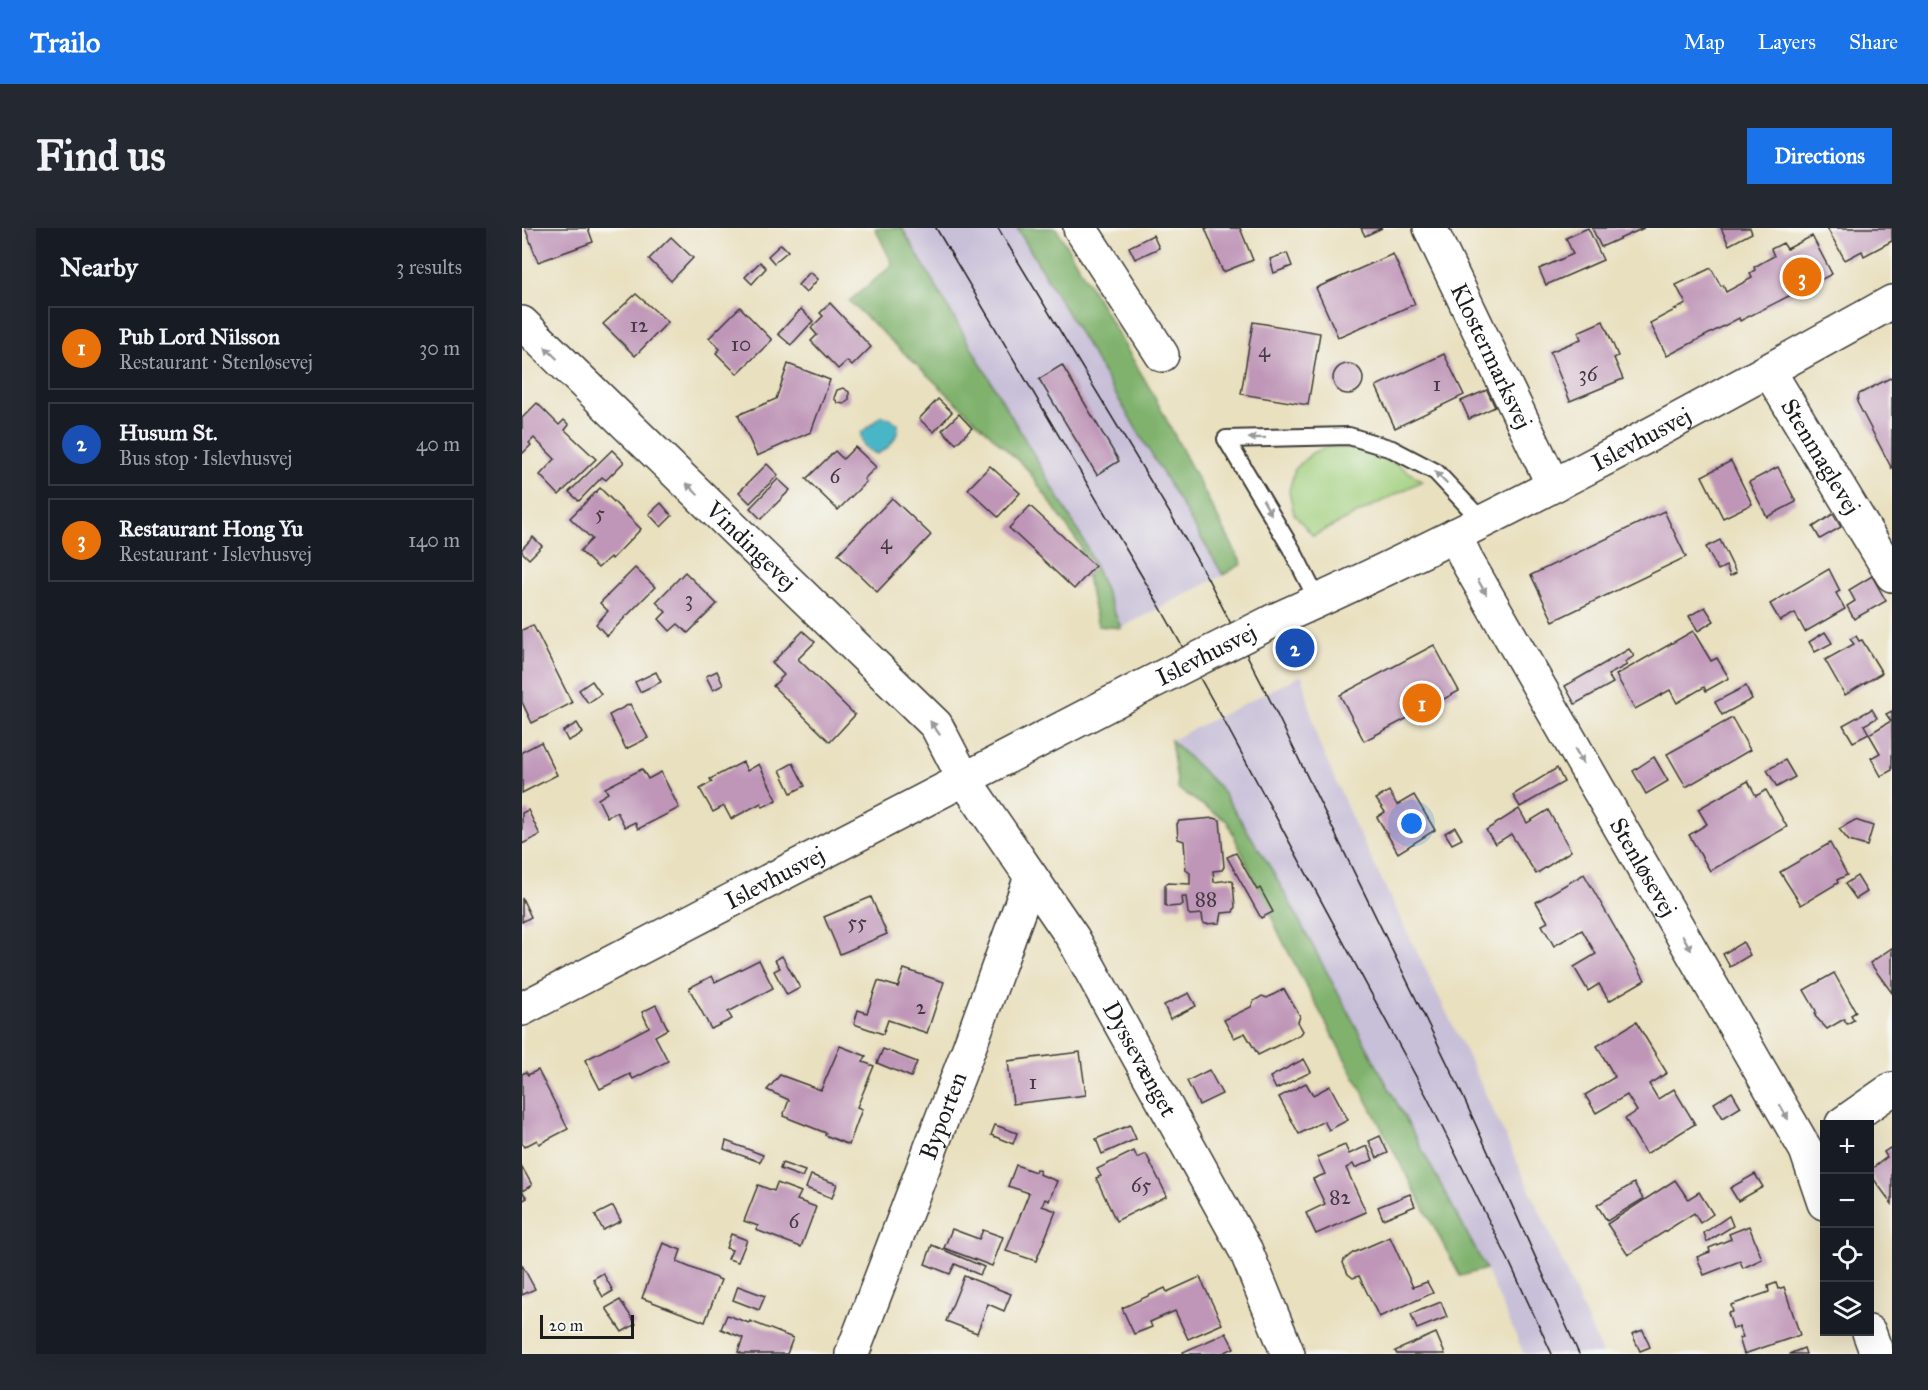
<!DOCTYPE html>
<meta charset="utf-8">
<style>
:root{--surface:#171b24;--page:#242831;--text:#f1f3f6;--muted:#9ea1a6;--line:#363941;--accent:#1a73e8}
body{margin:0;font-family:"IM FELL Great Primer",serif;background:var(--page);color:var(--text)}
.controls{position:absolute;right:18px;bottom:18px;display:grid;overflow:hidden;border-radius:0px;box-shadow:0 6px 24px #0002}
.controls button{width:54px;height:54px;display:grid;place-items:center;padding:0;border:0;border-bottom:2px solid var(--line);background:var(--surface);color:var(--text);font:30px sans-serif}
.scale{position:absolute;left:18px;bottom:15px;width:94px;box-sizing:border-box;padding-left:6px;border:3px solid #1c1c1c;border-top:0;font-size:16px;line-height:21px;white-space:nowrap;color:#1c1c1c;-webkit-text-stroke:4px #f6f6f2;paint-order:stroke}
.you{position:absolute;left:890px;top:596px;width:21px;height:21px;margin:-15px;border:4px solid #fff;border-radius:50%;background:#1a73e8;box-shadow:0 0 0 9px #1a73e833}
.badge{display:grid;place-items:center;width:39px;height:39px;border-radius:50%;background:var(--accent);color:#fff;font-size:20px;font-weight:700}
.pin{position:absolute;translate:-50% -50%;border:3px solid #fff;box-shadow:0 2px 6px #0006}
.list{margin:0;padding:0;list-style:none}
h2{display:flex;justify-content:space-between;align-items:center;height:78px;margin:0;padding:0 24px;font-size:26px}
h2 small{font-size:20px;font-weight:400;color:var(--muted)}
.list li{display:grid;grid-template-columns:39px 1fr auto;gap:18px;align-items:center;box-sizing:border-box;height:84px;margin:0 12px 12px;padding:0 12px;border:2px solid var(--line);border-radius:0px}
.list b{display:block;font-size:22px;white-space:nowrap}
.list p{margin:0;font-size:20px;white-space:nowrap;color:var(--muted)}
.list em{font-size:20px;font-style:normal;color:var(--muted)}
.icon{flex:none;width:33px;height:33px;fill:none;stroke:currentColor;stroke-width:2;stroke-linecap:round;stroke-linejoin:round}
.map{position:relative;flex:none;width:1370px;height:1126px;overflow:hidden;border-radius:0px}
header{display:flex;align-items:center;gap:36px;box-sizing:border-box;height:84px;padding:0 30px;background:var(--accent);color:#fff}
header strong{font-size:28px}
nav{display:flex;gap:33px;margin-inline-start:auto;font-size:21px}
.intro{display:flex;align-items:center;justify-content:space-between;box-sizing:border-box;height:144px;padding:0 36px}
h1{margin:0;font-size:42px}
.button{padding:15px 27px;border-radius:0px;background:var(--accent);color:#fff;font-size:21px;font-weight:700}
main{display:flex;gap:36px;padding:0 36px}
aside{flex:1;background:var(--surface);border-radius:0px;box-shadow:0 6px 24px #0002}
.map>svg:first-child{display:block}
</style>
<header>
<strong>Trailo</strong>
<nav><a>Map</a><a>Layers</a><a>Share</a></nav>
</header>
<div class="intro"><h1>Find us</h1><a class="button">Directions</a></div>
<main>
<aside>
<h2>Nearby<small>3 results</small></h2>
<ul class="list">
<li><span class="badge" style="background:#e8710a">1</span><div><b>Pub Lord Nilsson</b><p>Restaurant · Stenløsevej</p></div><em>30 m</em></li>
<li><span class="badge" style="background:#1a4fb4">2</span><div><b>Husum St.</b><p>Bus stop · Islevhusvej</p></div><em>40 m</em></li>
<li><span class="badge" style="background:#e8710a">3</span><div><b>Restaurant Hong Yu</b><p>Restaurant · Islevhusvej</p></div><em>140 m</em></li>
</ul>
</aside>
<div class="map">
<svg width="1370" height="1126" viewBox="0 0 1370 1126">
<rect width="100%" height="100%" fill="#f6f6f2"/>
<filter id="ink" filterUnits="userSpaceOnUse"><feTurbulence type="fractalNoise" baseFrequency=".0167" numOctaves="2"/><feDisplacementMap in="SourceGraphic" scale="12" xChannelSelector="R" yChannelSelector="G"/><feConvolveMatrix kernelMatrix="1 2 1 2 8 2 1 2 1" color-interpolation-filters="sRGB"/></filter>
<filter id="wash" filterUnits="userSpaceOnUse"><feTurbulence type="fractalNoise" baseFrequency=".008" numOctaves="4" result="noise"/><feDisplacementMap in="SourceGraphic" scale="24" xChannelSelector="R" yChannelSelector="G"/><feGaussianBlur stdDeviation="1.35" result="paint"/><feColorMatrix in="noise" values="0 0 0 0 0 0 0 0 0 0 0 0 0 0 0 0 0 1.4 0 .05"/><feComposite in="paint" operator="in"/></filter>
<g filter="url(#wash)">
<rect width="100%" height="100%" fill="#e9e0bf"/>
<g fill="#c8bfd8">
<path d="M380,0H495L701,347L599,400L563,315Z"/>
<path d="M780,447L796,513L833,597L954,845L1030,1010L1080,1126H1002L964,1041L750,642L699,561L649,512Z"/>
</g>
<path fill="#a1d07e" stroke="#5e764d" stroke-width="1.5" d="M806,219L843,221L870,233L900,253L791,308L772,286L767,263L773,241L790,225Z"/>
<g fill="#80b26d" stroke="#4e6744" stroke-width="1.5">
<path d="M353,0H380L563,315L599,400L576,398L558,317L505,241L327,73L371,37Z"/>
<path d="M495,0H534L630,164L720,336L701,347Z"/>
<path d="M649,512L699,561L750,642L964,1041L938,1048L761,714L705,593L656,561Z"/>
</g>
<path fill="#4ab6c7" stroke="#336972" stroke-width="1.5" d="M359,188L368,190L376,196C376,211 368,220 355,226C344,222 339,218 339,205Z"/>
<g id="blocks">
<g fill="#bf96b8">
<path d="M3,0H66L71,14L16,34Z"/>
<path d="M683,0H718L731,32L701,44Z"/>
<path d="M839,0H860L843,8Z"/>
<path d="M1066,0L1081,32L1024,57L1017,41L1051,26L1044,10Z"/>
<path d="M1070,0H1122L1079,19Z"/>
<path d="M1199,0H1228L1230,5L1207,17Z"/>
<path d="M1305,0H1370V13L1342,28L1340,23L1323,32Z"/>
<path d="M631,7L637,20L613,31L607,19Z"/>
<path d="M1290,8L1310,46L1218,93L1217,90L1145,128L1128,95L1164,76L1154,57L1189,40L1199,58L1201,57L1204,64L1230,50L1228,45L1233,42L1232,39L1252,28L1249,21L1261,15L1265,21Z"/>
<path d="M149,9L171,30L149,53L127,31Z"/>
<path d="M259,16L266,23L252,35L246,28Z"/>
<path d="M765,25L770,38L752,45L748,31Z"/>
<path d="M871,26L893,76L816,109L794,60Z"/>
<path d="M238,34L244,40L230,56L223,49Z"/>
<path d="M288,44L296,51L284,65L276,57Z"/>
<path d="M114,66L146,94L113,128L81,96Z"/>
<path d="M308,75L349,119L330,138L325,133L316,141L289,113L295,107L289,100L301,88L298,85Z"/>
<path d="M218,79L250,112L215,146L194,125L198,121L187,110Z"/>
<path d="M279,81L291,93L269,117L256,106Z"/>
<path d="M1081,93L1096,128L1092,130L1101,151L1048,173L1028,124L1059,111L1056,104Z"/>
<path d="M731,94L798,105L786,177L719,166Z"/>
<path d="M922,126L942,167L873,200L854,158Z"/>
<circle cx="826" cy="151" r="15"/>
<path d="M266,136L308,152L289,204L235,228L216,187L254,171Z"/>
<path d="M540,137L597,233L575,247L517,151Z"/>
<path d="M1370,149V241L1335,174L1337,166Z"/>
<path d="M321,160L327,164V172L322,176L316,175L312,170L315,162Z"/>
<path d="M965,162L973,179L947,191L939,173Z"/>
<path d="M416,171L430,184L412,204L397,191Z"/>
<path d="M15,175L37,197L42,192L47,197L43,202L74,231L37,267L18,247L33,231L12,210L7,215L9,217L0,226V190Z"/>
<path d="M437,186L450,200L434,216L420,202Z"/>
<path d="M333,219L354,239L342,251L344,254L316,282L284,251L313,223L321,231Z"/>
<path d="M90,222L102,234L84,252L80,249L57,273L47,264Z"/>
<path d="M1209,233L1230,276L1201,290L1180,248Z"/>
<path d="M245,236L256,247L228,275L217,264Z"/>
<path d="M468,238L498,265L476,289L446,261Z"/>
<path d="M1256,239L1274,274L1245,289L1227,254Z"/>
<path d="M256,251L268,262L239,291L228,280Z"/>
<path d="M78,260L119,301L90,331L88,329L76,340L58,323L70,311L48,290Z"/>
<path d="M370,270L409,307L355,364L316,326Z"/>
<path d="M139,275L150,288L139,299L127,286Z"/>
<path d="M508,278L573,338L552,361L487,300Z"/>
<path d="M1142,283L1164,329L1031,393L1009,347Z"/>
<path d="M1311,286L1319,299L1298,311L1291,299Z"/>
<path d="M11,309L20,318L7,331L0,324V321Z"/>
<path d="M1198,312L1214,345L1208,348L1204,338L1196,342L1184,319Z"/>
<path d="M113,340L133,359L85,408L74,396L86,383L78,375Z"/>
<path d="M1307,341L1318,363L1314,365L1323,381L1283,404L1273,385L1258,393L1248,376Z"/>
<path d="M163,344L195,376L166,405L156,396L148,403L137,391L144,384L134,374Z"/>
<path d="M1350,348L1364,373L1332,391L1325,378L1333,373L1327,362Z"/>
<path d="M1183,379L1192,393L1176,403L1167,388Z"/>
<path d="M11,397L50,475L10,495L0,474V402Z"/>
<path d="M281,403L293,414L276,431L333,487L308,514L251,458L262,447L250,435Z"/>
<path d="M1171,403L1189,433L1195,430L1207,450L1184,463L1182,459L1155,475L1148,462L1113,481L1094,447Z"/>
<path d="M1303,404L1310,415L1293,424L1287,414Z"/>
<path d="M1334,408L1337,413L1340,412L1360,445L1323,467L1303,432L1332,416L1328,411Z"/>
<path d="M912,417L937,463L842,513L818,467Z"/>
<path d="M1107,421L1112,428L1103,434L1105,437L1086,447L1091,455L1053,476L1043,458Z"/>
<path d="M195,443L201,457L191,462L184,448Z"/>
<path d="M134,444L139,454L118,464L113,454Z"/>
<path d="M70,453L79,466L66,475L57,462Z"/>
<path d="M1224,458L1230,471L1200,487L1193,474Z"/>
<path d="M108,476L126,510L104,521L87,487Z"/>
<path d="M1350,481L1355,490L1342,497L1347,506L1331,514L1321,497Z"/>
<path d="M1370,483V542L1359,548L1349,530L1358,525L1347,506L1369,493L1364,486Z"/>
<path d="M1210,490L1228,522L1164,559L1145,526Z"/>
<path d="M55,495L61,505L46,513L41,503Z"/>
<path d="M19,514L35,547L0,565V524Z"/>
<path d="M1132,529L1146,553L1124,566L1111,543Z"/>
<path d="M1263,532L1273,549L1255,559L1245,542Z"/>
<path d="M221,534L225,543L237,536L255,572L241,579L239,575L209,591L202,578L191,584L178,561L190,554L188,551Z"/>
<path d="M271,535L283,558L269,565L258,542Z"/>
<path d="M1035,540L1042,554L998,579L991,567Z"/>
<path d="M120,541L126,551L139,544L157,580L116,601L113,594L103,599L95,584L85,589L76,571L86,565L83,560Z"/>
<path d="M1226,553L1234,568L1244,562L1265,599L1188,643L1167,607L1185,596L1176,581Z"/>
<path d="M867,563L875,577L892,567L913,602L876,625L855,589L863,584L854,571Z"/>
<path d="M997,581L1005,595L1026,582L1049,623L1014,646L989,606L973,616L964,602Z"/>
<path d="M6,582L18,607L0,616V585Z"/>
<path d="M692,590L698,592L702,639L700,642L691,643L692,654L708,652L711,654L713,679L711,684L700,685L698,695L683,696L681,694L680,686L668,687L666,685L664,669H660L661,676L658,678L646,679L643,677V657L645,655L668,656V645L664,642L662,613L656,611L655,596L657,593Z"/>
<path d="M1333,592L1351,598L1345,618L1327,613L1317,601Z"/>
<path d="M933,599L940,611L930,616L923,605Z"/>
<path d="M1308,615L1325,647L1315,652L1316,655L1279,677L1258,644Z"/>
<path d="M714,625L735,662L738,660L751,684L739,690L705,629Z"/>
<path d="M1062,646L1123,752L1087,773L1077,756L1066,763L1052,739L1074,726L1060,702L1032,718L1020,697L1026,694L1014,674Z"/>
<path d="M1335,648L1345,664L1334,671L1323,656Z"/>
<path d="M349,669L365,706L318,726L302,689Z"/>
<path d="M0,670L9,689L0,694Z"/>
<path d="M1221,714L1228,727L1208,739L1201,726Z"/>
<path d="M1370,720V765L1348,735Z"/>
<path d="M260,728L278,760L265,767L252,743L258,740L253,732Z"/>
<path d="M237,732L251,760L206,784L210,791L189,801L167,760L190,748L193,754Z"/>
<path d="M382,741L422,754L405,805L366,792L361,806L332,796L336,782L345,785L356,753L376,759Z"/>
<path d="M1312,745L1334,784L1329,787L1332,792L1325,796L1322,791L1305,801L1293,788L1294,783L1282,762Z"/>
<path d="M762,761L778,788L776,794L781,803L779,806L736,827L723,805L712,810L702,792L729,779L732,773L740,768L745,770Z"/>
<path d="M667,765L674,778L648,791L642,777Z"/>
<path d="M134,777L146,801L133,808L146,833L111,851L108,846L78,861L63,832L127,799L120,784Z"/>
<path d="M1114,794L1145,845L1127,856L1136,871L1152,861L1173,896L1124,926L1103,891L1115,883L1105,867L1074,885L1063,867L1093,849L1075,818Z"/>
<path d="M318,818L344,828L341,834L352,838L335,879L340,881L327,917L303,907L304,905L261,888L267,872L245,862L258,847L299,862Z"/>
<path d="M361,821L395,834L389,849L355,835Z"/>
<path d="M558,824L564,867L491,876L486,833Z"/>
<path d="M782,831L789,844L754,861L748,849Z"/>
<path d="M16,842L46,901L17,916L15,912L2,919L0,915V846L4,844L6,847Z"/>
<path d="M687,842L700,866L677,877L665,853Z"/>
<path d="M784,855L791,867L808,858L826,892L807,902L802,893L777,906L757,869Z"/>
<path d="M1210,864L1219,879L1201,890L1192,875Z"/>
<path d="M473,897L495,905L491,916L469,907Z"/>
<path d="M608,897L614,911L580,926L574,911Z"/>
<path d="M858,908L866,925L855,930L847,913Z"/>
<path d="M204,913L241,927L238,934L202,921Z"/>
<path d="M823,917L827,926L845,918L851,932L833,940L831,936L824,940L844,984L794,1006L784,985L803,976L791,951L803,946L795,929Z"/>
<path d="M1368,920L1370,923V976L1348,946V942L1365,929L1362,924Z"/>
<path d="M612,923L615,930L624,926L645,968L594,993L574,950L579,948L575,941Z"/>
<path d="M260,935L283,943L280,949L258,941Z"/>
<path d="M494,937L513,944L514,941L518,943L517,946L535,953L527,973L523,971L520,978L534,983L514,1033L484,1023L507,965L486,958Z"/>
<path d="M0,939L10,957L0,963L5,970L0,973Z"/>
<path d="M1233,946L1241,959L1216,973L1208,960Z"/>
<path d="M289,947L315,956L310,970L284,960Z"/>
<path d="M1153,952L1166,971L1177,964L1191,986L1178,995L1172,985L1106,1027L1085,996Z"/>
<path d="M255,955L279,964L275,972L294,979L279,1019L234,1002L236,998L222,993L236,957L252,963Z"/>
<path d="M1112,955L1121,971L1085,993L1075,977Z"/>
<path d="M888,966L893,978L861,991L856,979Z"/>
<path d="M91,978L99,993L81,1002L73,987Z"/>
<path d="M1207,988L1211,998L1185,1014L1182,1005Z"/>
<path d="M1227,998L1240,1031L1221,1040L1218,1033L1182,1047L1175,1029L1188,1024L1187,1020L1209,1011L1207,1006Z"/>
<path d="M430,1001L457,1011L461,1002L481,1009L470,1038L422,1020Z"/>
<path d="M209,1006L225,1012L216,1034L206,1031L210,1022L204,1020Z"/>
<path d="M868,1009L891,1059L905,1054L911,1065L857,1089L837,1048L831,1050L826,1046L821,1035L822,1032L831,1025Z"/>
<path d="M141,1015L159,1022L155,1034L199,1052L183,1094L120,1070Z"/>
<path d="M410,1017L462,1039L458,1047L433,1036L428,1046L403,1036Z"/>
<path d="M0,1037L13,1061L0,1067Z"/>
<path d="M81,1045L91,1063L81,1069L71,1051Z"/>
<path d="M442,1048L489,1066L482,1083L466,1076L455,1105L424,1093Z"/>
<path d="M678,1049L700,1096L666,1111L653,1083L628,1094L630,1099L612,1106L600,1080L643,1060L645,1064Z"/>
<path d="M1254,1055L1256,1061L1262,1059L1278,1107L1222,1126L1217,1110L1221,1109L1217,1099L1211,1101L1206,1085L1211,1084L1209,1077L1247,1064L1246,1058Z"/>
<path d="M216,1058L243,1068L237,1082L211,1072Z"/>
<path d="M98,1072L114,1096L100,1104L84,1080Z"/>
<path d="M919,1074L925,1089L895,1101L889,1086Z"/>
<path d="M205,1087L227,1095L228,1093L271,1110L265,1126H221L216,1124L221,1110L199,1101Z"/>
<path d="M1121,1102L1128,1119L1118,1123L1110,1106Z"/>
<path d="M704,1105L712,1120L699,1126H662L661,1124Z"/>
<path d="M914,1105L923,1126H875L873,1123Z"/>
<path d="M1282,1120L1284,1126H1267Z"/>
</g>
</g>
</g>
<g filter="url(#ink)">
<use href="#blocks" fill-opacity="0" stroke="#3b3934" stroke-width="1.5"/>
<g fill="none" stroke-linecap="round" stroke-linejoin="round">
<defs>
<path id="service" d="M796,373L769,320L704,211L827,208L870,221L914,244L960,293"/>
<g id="minor">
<path d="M558,0L640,127"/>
<path id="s1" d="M908,0L1031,257"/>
<path id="s2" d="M0,95L414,497L442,551L551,710L724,1023L766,1126"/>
<path id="s3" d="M1247,143L1370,347"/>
<path id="s4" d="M933,307L946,335L1284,922L1302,975"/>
<path d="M1320,896L1370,861"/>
<path d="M1347,1104L1355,1126"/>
<path id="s5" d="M330,1126L447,820L509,649"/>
</g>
<g id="tertiary">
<path id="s6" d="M751,393C963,299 1167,187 1370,74"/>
<path id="s7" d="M0,781L620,459"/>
</g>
</defs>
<use href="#service" stroke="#3b3934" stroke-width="20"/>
<use href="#minor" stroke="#3b3934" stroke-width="36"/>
<use href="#tertiary" stroke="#3b3934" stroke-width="36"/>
<use href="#service" stroke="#fff" stroke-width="16"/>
<use href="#minor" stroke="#fff" stroke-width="33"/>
<use href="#tertiary" stroke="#fff" stroke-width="33"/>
<g stroke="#1c1c1c" stroke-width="1.5">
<path d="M414,0L637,377L701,491L904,867L986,1031L1030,1126"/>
<path d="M476,0L655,297L686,351L746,468L934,853L1057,1126"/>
</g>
<defs>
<g id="tertiary-bridge">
<path id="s8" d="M620,459L751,393"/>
</g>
</defs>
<use href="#tertiary-bridge" stroke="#3b3934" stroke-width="36" stroke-linecap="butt"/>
<use href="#tertiary-bridge" stroke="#fff" stroke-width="33"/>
</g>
<defs><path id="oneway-solid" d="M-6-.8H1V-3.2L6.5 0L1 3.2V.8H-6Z" transform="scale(1.5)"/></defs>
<g fill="#999">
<use href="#oneway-solid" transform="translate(29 125) rotate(-136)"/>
<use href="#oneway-solid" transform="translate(735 210) rotate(179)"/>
<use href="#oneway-solid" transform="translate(919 250) rotate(-135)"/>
<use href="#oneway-solid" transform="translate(170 261) rotate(-136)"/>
<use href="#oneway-solid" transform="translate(745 279) rotate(60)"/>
<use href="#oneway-solid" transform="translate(960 359) rotate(60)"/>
<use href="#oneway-solid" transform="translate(413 500) rotate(-125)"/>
<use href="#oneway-solid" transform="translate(1057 528) rotate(60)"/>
<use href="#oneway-solid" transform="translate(1165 715) rotate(60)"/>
<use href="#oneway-solid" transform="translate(1262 884) rotate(60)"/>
</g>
</g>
<g text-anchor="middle" stroke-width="4.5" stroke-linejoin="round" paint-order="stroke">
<g font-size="21" fill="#453a43">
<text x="117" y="104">12</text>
<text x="219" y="123">10</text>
<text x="742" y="129">4</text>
<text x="1066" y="153">36</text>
<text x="915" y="163">1</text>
<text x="313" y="255">6</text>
<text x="78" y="292">5</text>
<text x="364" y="321">4</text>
<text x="167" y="378">3</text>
<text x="684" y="678">88</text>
<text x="335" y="701">55</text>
<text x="399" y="786">2</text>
<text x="511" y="861">1</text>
<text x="619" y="964">65</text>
<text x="818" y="976">82</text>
<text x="272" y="1000">6</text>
</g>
<g font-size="24" fill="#1c1c1c" stroke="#f6f6f2">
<text dy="8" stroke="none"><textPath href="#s1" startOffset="142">Klostermarksvej</textPath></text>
<text dy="8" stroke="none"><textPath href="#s6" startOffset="411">Islevhusvej</textPath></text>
<text dy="8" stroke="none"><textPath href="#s3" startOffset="100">Stenmaglevej</textPath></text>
<text dy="8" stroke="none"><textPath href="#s2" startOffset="320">Vindingevej</textPath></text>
<text dy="8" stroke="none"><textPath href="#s8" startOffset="72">Islevhusvej</textPath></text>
<text dy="8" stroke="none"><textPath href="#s4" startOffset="382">Stenløsevej</textPath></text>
<text dy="8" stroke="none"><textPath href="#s7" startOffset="285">Islevhusvej</textPath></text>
<text dy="8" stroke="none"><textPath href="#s2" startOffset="969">Dyssevænget</textPath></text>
<text dy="8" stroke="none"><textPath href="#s5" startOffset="255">Byporten</textPath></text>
</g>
</g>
</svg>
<div class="controls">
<button>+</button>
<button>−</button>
<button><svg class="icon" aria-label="locate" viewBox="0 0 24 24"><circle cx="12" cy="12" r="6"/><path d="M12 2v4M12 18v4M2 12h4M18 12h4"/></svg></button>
<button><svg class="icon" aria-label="layers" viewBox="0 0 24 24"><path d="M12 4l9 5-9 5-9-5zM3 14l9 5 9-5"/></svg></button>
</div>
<div class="scale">20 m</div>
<div class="you"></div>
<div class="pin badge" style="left:900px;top:475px;background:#e8710a">1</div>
<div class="pin badge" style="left:773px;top:420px;background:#1a4fb4">2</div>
<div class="pin badge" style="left:1280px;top:49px;background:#e8710a">3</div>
</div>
</main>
